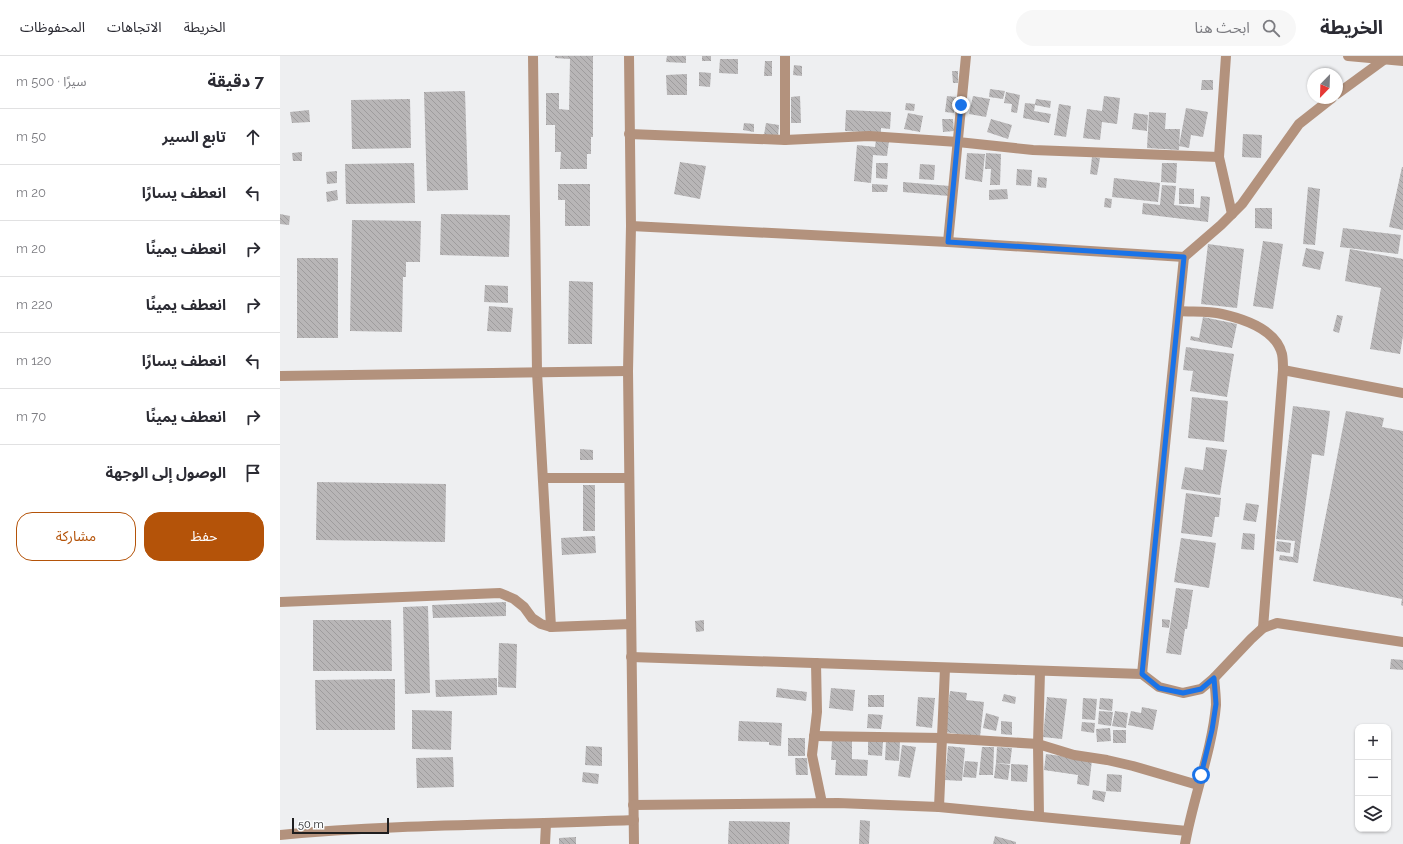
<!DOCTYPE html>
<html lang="ar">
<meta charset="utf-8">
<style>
:root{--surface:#fff;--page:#f7f7f7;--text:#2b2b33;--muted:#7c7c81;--line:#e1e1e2;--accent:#b45309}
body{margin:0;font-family:Raleway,"Noto Sans Arabic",sans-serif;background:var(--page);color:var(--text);direction:rtl}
.controls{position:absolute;right:12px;bottom:12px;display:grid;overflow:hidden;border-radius:8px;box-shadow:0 1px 3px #0004}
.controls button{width:36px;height:36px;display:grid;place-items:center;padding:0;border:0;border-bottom:1px solid var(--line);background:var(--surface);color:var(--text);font:20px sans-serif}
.compass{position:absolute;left:1027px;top:12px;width:36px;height:36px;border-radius:50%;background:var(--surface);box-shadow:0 1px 3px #0004;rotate:203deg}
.scale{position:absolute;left:12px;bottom:10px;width:97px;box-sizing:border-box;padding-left:4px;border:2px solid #1e1e1f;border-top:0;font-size:11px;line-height:14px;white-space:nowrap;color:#1e1e1f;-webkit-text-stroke:3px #fbfdfe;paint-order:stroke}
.stop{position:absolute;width:12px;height:12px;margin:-9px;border:3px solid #1a73e8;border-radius:50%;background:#fff}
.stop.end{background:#1a73e8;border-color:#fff;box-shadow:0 1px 4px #0008}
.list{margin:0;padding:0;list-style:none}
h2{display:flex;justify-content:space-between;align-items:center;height:52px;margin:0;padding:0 16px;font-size:17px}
h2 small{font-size:13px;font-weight:400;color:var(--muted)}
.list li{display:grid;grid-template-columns:26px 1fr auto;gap:12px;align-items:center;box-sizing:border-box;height:56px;padding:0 16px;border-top:1px solid var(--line)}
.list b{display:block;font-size:15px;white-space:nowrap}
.list em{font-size:13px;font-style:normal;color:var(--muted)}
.actions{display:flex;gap:8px;padding:12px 16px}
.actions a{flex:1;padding:9px 0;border:1px solid var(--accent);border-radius:16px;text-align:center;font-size:14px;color:var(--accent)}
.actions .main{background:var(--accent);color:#fff}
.icon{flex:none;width:22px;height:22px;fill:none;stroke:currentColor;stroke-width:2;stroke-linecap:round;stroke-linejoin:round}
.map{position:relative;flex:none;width:1123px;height:788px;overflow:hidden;direction:ltr}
header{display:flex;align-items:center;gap:24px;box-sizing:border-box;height:56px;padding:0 20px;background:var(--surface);border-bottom:1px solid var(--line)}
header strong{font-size:19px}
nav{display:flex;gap:22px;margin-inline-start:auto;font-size:14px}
.search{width:280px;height:36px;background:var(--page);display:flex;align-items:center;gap:10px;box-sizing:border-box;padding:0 14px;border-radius:22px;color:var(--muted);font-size:15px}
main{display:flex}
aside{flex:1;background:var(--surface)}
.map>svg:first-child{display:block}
</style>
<header>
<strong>الخريطة</strong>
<div class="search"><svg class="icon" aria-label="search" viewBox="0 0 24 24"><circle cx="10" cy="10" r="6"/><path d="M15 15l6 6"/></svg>ابحث هنا</div>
<nav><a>الخريطة</a><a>الاتجاهات</a><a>المحفوظات</a></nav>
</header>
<main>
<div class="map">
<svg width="1123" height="788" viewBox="0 0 1123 788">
<defs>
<pattern id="building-back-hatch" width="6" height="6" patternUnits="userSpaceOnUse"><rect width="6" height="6" fill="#b8b6b7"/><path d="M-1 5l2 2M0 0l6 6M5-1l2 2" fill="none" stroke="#9e9c9d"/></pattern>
</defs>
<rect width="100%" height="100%" fill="#eeeff1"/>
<g fill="url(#building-back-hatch)">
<path d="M275,0H313V81H311V98H307V113H280L281,96H275V69H266V37H279V53L289,54L290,3L275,2Z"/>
<path d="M387,0H406V7L386,6Z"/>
<rect x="422" y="0" width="9" height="5"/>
<path d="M440,3H458V18L439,17Z"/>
<path d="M485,5H492V20H484Z"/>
<path d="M514,9L522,10V20L513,19Z"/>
<path d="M672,15H678V27H673Z"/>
<path d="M419,16L431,17L430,31L419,30Z"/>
<path d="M407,18V39H387L386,19Z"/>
<path d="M922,24H933V34H921Z"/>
<path d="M710,33L725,35L723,43L709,41Z"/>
<path d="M185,35L188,134L147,135L144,36Z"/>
<path d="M726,36L740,39L737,57L731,56L732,48L724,47Z"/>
<path d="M520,40L521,67H511V41Z"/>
<path d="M667,40L676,41L674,57L665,56Z"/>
<path d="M693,40L710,43L706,61L689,58Z"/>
<path d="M824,40L840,42L837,68L822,66L820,84L803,82L807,53L822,55Z"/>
<path d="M130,43L131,92L72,93L71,44Z"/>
<path d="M756,43L771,45L770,52L755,49L754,55L771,58L769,67L743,62L745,47L755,48Z"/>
<path d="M626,47L635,48L634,55L625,54Z"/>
<path d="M779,48L791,50L786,81L774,79Z"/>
<path d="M906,52L928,56L923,81L911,79L909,92L899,90Z"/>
<path d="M29,54L30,66L12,67L10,56Z"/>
<path d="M566,54L611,56L610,73L601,72V77L565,75Z"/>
<path d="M869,56L886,57L885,73H900L899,94L867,92Z"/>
<path d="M628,57L643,60L640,76L624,73Z"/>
<path d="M854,57L868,59L867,75L852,73Z"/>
<path d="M662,63H673L674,75L663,76Z"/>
<path d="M711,63L732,69L728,83L707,76Z"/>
<path d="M464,67L474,68V76L463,74Z"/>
<path d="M486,67L499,69L498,81L484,79Z"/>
<path d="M963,78L982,79L981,102L962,101Z"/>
<path d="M596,84L609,85L607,100L593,99L591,127L574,125L577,89L595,91Z"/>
<path d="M22,96V105H13L12,97Z"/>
<path d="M687,97L705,98L702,126L685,123Z"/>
<path d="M706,97L721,98L720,129H710L711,113H705Z"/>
<path d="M812,101L820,102L817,119L810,118Z"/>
<path d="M400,106L426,110L420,143L394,138Z"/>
<path d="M134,107L135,147L66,148L65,108Z"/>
<path d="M596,107H608L607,123L596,122Z"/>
<path d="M882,107H897L896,127L881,126Z"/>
<path d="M640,108L655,109L654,124L639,123Z"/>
<path d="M1122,111H1123V174L1109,171Z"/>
<path d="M737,113L752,114L751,130L736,129Z"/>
<path d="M57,115V127L47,128L46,116Z"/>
<path d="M758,121L767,122L766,132L757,131Z"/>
<path d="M834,122L880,127L878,146L832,141Z"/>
<path d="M623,126L670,130L669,140L623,136Z"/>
<path d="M278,128H310V170H285V144H278Z"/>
<path d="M592,128L608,129L607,136H592Z"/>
<path d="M882,129L896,130L894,149L920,152L921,140L930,141L928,166L862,158L863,147L880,149Z"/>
<path d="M1028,131L1040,133L1035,189L1023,188Z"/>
<path d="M899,132L914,133V148H899Z"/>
<path d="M727,133L728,143L709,144V134Z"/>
<path d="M57,134L58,144L47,146L46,136Z"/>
<path d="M825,142L832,143L831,152L824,151Z"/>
<path d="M975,152H992V173L975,172Z"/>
<path d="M0,158L10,160L9,169L0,168Z"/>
<path d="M161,158L230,159L229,201L160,199Z"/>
<path d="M72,164L141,165L140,206H126V221H123L122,276L70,275Z"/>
<path d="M1063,172L1121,179L1118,198L1060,191Z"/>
<path d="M983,185L1003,188L993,253L973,250Z"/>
<path d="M928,188L964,193L957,252L921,248Z"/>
<path d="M1026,192L1044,196L1040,214L1022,210Z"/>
<path d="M1070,193L1123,203V280L1120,298L1090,293L1101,232L1065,225Z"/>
<rect x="17" y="202" width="41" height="80"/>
<path d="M289,225L313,226L312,288H288Z"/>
<path d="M205,229L228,230V247L204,246Z"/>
<path d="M209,250L233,252L231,276L207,275Z"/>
<path d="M1057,259L1063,260L1059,277L1053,275Z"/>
<path d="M923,261L957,268L952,292L910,284L911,280L919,282Z"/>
<path d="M906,291L954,298L947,341L910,335L913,315L903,314Z"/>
<path d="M912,341L948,345L944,386L908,382Z"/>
<path d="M1013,350L1050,355L1044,400L1032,398L1018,507L999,504L1000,499L1013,501L1015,485L996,483Z"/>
<path d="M1066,355L1104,362L1102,371L1123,375V550L1121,549L1122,543L1033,525Z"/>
<path d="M926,391L947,394L940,439L901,433L905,411L923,414Z"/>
<path d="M300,393L313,394V404H300Z"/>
<path d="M37,426L166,428L165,486L36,484Z"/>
<rect x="303" y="429" width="12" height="46"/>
<path d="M906,437L941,442L939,461H935L932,481L901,477Z"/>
<path d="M966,447L979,449L976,466L963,464Z"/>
<path d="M963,477L975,478L974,494L961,493Z"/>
<path d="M315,480L316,497L282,499L281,482Z"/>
<path d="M901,482L936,487L929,532L894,526Z"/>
<path d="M997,485L1011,487L1010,497L996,495Z"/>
<path d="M896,532L913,534L907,573H905L901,599L886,597Z"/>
<path d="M226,546V560L153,562L152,549Z"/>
<path d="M148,550L150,637L125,638L123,551Z"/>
<path d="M882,563L890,564L889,572L882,571Z"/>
<path d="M33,564H111L112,615H33Z"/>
<path d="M424,564V575L416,576L415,565Z"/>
<path d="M219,587L237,588L236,632L218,631Z"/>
<path d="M1111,603L1123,604V614L1110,613Z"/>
<path d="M217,622V639L156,641L155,624Z"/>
<path d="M115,623V674H36L35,624Z"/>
<path d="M497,632L527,636L526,645L496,641Z"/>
<path d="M551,632L575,634L573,655L549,652Z"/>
<path d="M670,635L687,637L686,644L704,646L700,681L664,676Z"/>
<path d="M724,638L736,641L735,648L722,645Z"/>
<rect x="588" y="639" width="16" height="12"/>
<path d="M638,641L655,642L652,672L636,670Z"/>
<path d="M767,641L787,643L782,683L763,681Z"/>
<path d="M803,642L817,643L815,664L802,663Z"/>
<path d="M820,642L833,643L832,655L819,653Z"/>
<path d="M862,651L877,654L873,674L848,669L851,655L861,657Z"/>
<path d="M132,654L172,655L171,694L132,693Z"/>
<path d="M819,655L833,656L831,670L818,668Z"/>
<path d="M835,655L848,657L846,672L832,670Z"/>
<path d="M706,657L719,661L716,675L703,672Z"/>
<path d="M588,658L603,659L601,673L587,672Z"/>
<path d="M459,665L502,667L501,690L489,689V686L458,685Z"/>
<path d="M721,665L732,666V679L721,678Z"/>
<path d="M802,666L815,667L814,677L801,675Z"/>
<path d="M830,672L831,685L817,686L816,673Z"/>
<rect x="833" y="674" width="13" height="13"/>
<rect x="508" y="682" width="17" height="18"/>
<path d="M552,685H572V703L588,704L587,720L555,719L556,704H551Z"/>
<path d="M588,685H603L602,700L588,699Z"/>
<path d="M606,685L620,686L619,705L605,704Z"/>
<path d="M622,689L636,691L630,722L618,720Z"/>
<path d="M306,690L322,691V710L305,709Z"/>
<path d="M668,690L685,692L682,725L665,724Z"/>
<path d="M702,691H714L713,719H699Z"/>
<path d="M717,691L732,692L730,708L716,707Z"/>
<path d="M766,698L812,704L809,730L797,728L798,719L764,714Z"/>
<path d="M173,701L174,731L137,732L136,702Z"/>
<path d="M515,702H527L528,719H516Z"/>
<path d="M685,705L698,706L696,722L683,721Z"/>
<path d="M716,707L730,709L728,724L714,722Z"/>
<path d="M731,708L748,709L747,726L731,725Z"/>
<path d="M303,716L319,718L318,728L302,726Z"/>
<path d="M827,718L842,719L841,736L826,735Z"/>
<path d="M813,734L826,736L824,746L812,743Z"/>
<path d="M580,764L590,765L589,788H579Z"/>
<path d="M449,765L510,766L509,788H448Z"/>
<path d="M715,780L736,786V788H713Z"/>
<path d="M296,781V788H279V782Z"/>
</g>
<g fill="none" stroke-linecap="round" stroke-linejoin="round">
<g stroke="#b3927d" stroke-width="10">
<path d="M253,0L257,316L271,571"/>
<path d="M349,0L351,170L348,315L354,788"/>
<path d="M946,0L939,101L952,158"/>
<path d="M1068,0L1123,5"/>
<path d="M1057,38L1105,3"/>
<path d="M349,78L505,84L589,80L678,86L753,94L939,101"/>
<path d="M505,84V0"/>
<path d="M351,170L668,186L904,201L941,169L962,148L1019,68L1052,42"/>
<path d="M668,186L686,0"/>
<path d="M899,255C913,256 928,255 942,258C964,263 996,274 1002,298C1003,303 1003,309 1003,314L983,572"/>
<path d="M1003,314L1123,337"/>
<path d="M0,320L348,315"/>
<path d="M263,422H349"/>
<path d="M0,546L220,537L234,543L244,551L252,562L261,568L271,571L351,568"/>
<path d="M351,601L862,618L879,631L903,637L921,633L934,622L971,583L983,572L997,567L1123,586"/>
<path d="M536,607L537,656L532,699L542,747"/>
<path d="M862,618L904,201"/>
<path d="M534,680L662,682L758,688L794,699L827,704L853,710L918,729"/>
<path d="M353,749L558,747L659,751L907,775"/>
<path d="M659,751L665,612"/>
<path d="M759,760L758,688L760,615"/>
<path d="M0,779C117,768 236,769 354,764"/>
<path d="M265,788L266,768"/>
<path d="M905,788C913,742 932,695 936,649C936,640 935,631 934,622"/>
</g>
</g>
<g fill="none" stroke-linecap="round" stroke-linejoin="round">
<path stroke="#1a73e8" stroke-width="5" d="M681,49L668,186L904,201L862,618L879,632L903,637L921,633L934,622L936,648L932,674L921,719"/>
</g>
</svg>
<div class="controls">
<button>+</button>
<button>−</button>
<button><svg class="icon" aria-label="layers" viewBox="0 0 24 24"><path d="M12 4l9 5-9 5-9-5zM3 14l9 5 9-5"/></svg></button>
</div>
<svg class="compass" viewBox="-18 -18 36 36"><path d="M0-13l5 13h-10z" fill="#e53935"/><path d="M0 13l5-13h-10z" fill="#7c7c81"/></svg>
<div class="scale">50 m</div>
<div class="stop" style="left:921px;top:719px"></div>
<div class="stop end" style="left:681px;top:49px"></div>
</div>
<aside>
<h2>7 دقيقة<small>سيرًا · 500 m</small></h2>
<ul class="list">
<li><svg class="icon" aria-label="ahead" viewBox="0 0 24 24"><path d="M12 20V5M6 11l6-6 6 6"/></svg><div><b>تابع السير</b></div><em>50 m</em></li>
<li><svg class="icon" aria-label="left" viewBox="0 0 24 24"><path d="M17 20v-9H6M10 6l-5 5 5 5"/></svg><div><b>انعطف يسارًا</b></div><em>20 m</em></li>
<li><svg class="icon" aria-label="right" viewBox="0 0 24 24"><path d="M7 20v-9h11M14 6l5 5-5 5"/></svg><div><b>انعطف يمينًا</b></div><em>20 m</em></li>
<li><svg class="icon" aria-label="right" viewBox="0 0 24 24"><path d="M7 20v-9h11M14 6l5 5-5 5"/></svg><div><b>انعطف يمينًا</b></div><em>220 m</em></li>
<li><svg class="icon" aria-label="left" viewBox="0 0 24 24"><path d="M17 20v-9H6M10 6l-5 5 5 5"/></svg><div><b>انعطف يسارًا</b></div><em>120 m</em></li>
<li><svg class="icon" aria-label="right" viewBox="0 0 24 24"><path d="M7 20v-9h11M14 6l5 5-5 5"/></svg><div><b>انعطف يمينًا</b></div><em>70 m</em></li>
<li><svg class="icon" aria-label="arrive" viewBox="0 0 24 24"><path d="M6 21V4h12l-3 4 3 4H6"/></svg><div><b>الوصول إلى الوجهة</b></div></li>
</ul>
<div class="actions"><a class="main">حفظ</a><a>مشاركة</a></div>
</aside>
</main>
